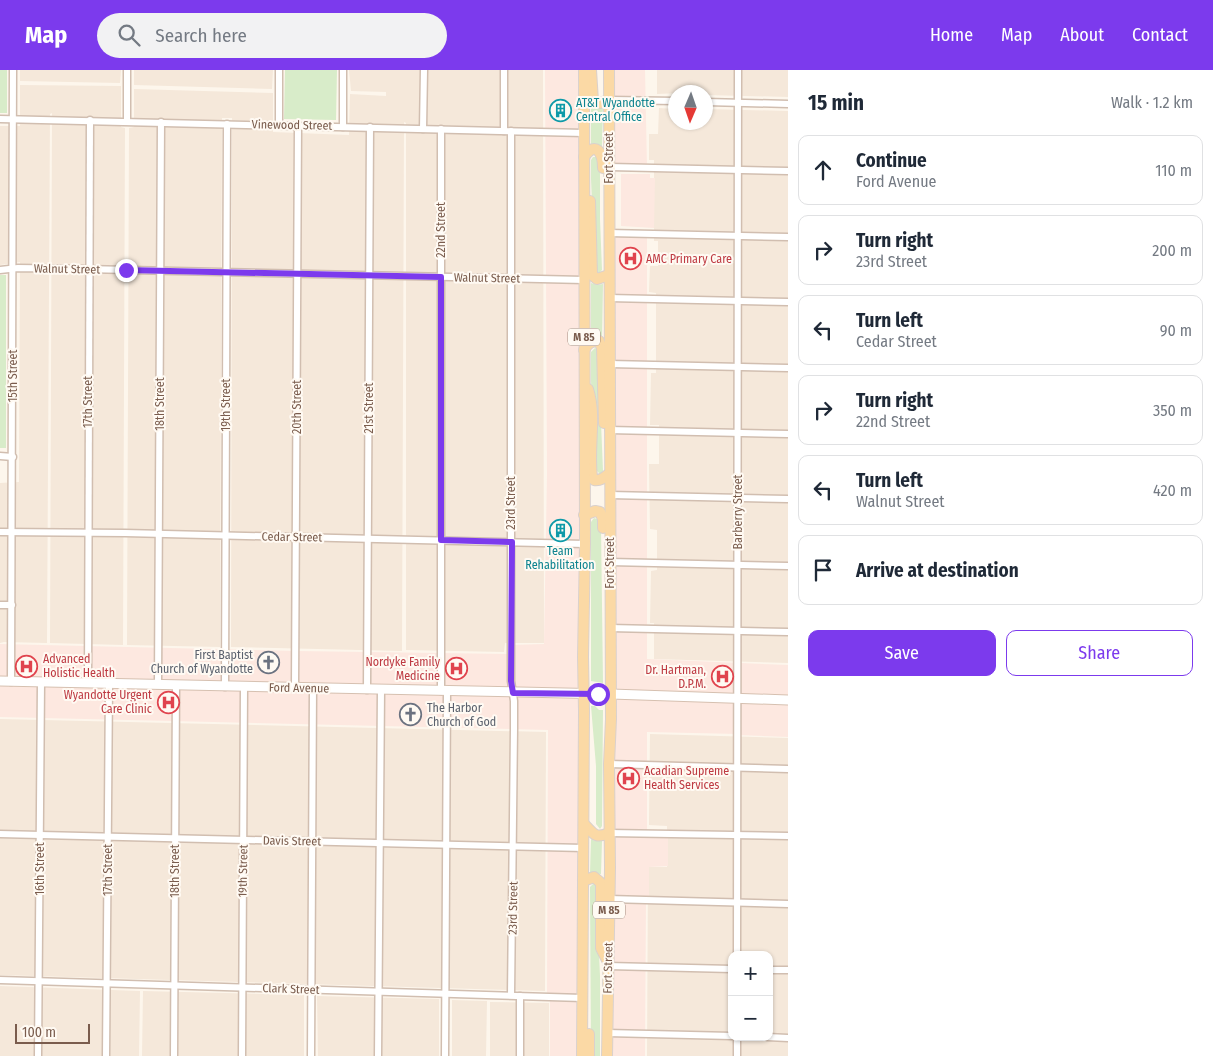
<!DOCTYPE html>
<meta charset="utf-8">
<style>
:root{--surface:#fff;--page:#f2f2f3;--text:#1f2937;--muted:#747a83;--line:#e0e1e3;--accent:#7c3aed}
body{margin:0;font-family:"Fira Sans Condensed",sans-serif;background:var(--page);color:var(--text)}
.controls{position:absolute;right:15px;bottom:15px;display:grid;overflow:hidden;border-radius:10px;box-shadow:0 1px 4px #0004}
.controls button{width:45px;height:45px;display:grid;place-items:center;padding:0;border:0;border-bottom:1px solid var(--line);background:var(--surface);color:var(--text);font:25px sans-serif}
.compass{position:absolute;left:668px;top:15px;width:45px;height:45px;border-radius:50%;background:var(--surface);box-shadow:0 1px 4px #0004;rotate:182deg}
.scale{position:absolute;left:15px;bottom:12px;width:75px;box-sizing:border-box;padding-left:5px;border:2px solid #7a5c4d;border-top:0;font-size:14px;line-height:18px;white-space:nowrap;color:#7a5c4d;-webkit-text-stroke:4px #fffaf3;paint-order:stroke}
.stop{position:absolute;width:15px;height:15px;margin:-11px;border:4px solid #7c3aed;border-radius:50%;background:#fff}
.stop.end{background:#7c3aed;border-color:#fff;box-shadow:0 1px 5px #0008}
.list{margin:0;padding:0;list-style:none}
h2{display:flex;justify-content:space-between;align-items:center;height:65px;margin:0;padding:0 20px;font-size:21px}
h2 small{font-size:16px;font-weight:400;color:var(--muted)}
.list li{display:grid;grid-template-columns:32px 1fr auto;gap:15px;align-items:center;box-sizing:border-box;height:70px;margin:0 10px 10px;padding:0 10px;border:1px solid var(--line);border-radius:10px}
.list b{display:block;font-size:19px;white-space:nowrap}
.list p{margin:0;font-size:16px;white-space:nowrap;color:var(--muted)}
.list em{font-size:16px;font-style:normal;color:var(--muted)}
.actions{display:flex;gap:10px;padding:15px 20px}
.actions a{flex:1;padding:11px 0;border:1px solid var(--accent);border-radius:10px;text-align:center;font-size:18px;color:var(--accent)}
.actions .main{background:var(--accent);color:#fff}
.icon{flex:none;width:28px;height:28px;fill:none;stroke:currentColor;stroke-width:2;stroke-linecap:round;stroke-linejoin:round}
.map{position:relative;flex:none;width:788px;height:986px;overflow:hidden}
header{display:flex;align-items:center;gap:30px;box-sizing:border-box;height:70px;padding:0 25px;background:var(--accent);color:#fff}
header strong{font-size:24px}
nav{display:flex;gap:28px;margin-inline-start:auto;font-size:18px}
.search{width:350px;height:45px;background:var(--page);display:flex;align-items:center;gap:12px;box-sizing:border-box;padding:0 18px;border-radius:28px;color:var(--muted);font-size:19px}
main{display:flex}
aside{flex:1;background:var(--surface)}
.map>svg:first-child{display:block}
</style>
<header>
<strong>Map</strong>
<div class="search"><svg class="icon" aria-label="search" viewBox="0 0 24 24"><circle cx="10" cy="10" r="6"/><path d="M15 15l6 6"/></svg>Search here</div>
<nav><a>Home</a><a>Map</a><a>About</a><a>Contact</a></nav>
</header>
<main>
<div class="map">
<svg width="788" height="986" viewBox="0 0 788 986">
<rect width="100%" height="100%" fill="#fdf6ec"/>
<g fill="#f5e8da" fill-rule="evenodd">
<path d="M20,0H121L120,13L20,11Z"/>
<path d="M134,0H273L272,19L134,15Z"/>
<path d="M349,0H543L544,573H505L504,582L406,580V53L404,52L402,581L231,577L232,48H222L220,577L127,575L129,58L134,57V19L273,23V62L349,65L350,24L386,26V22L351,21Z"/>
<path d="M657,0H788V27L706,25V22L657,24Z"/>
<path d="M20,15L121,16V57L125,58L123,575L50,573L52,43L50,44L47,573L4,572L0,573V413L19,412L20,192L0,195V56H20Z"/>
<path d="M659,38L675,39L676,52H706V39L788,41V593L654,589V553H650L651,501L657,500V460L650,459L649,394H659V355H650L651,303H656V223L649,222L650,196H658V171H654V90H649V64H658Z"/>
<path d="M0,649L546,662L545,921L0,905Z"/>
<path d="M650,664L788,668V986H647L648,797H667V756L649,755ZM732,885H769V967H732Z"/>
<path d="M0,916L140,921L139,986H0Z"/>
<path d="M143,921L304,925V986H142Z"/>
<path d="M317,926L439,929V986H318Z"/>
<path d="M452,930L487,931L486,986H452Z"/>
<path d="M490,932L549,933V986H490Z"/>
</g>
<g fill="#fde8e0">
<path d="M545,0H584L582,986H550V927H547L548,660L0,647V574L296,581L511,584L512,575L544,574L547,404Z"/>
<path d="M609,0H645L647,98L610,97Z"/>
<path d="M621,104H650V108H655L654,158L621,156Z"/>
<path d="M609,163H647V589L788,595V667L738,665V664L647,662V763L668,764V796L649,797V830H646L645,986H607Z"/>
</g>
<g fill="#d8ecc9">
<rect x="0" y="0" width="7" height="43"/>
<path d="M285,0H337L336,50L284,49Z"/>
<path d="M591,36L595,38L603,37L602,77L591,76Z"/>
<path d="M593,87H596L600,94V149L602,200L599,203L595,201L591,109V90Z"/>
<rect x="0" y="205" width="6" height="173"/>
<path d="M591,213L597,215L603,214L602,269L591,268Z"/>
<path d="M595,278L598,280L603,401L600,404L595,399L591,311V282Z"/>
<path d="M594,448L597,449L601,457L603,613L591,611V452Z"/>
<path d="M591,636H595L599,640H603L602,756L600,759L596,754V696Z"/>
<path d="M591,769L595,771H602L601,804L590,803Z"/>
<path d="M593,814L596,815L600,906V986H591L590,817Z"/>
</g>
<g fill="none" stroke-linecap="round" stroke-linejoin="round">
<defs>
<g id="street">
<path d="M609,30L676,31"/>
<path d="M706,32L788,34"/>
<path d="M0,49L584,63"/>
<path d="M127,51V0"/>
<path d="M279,55V0"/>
<path d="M343,57V0"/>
<path d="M423,59L424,0"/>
<path d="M504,61V0"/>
<path d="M610,97L788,101"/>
<path d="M609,163L788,167"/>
<path d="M0,200L18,198L84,199L584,210"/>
<path d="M609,228L788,232"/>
<path d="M610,294L788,298"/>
<path d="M609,360L788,364"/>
<path d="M0,386L13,387"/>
<path d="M610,425L788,429"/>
<path d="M0,462L125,463L585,474"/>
<path d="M610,492L788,496"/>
<path d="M0,535H12"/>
<path d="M610,558L788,562"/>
<path d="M11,612L13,0"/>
<path d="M88,613L90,50"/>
<path d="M158,615L161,52"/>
<path d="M225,617L227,54"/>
<path d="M295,618L298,56"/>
<path d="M367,620L370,57"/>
<path d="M441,621V59"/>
<path d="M609,694L788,699"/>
<path d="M609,763L788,766"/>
<path d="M0,764L584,778"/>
<path d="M609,829L788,834"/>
<path d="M737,885L738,0"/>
<path d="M608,896L732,899"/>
<path d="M769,900H788"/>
<path d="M0,910L583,928"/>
<path d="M511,925L514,658V631L511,611V61"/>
<path d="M607,963L732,966"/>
<path d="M737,967V986"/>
<path d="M767,967L788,968"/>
<path d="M38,986L41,612"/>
<path d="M106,986L109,614"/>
<path d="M174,986L176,615"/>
<path d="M242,986L244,617"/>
<path d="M311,986L313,618"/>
<path d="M378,986L381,620"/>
<path d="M445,986L447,622"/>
<path d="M520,986V926"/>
</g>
<path id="secondary" d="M0,611L611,624L788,630"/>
<g id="primary">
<path d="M591,0L593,31L600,33L609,30"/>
<path d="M584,87C596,70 603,83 603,98"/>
<path d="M590,131L592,205L597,209L609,205"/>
<path d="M584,280C588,273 591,271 599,271L602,278L604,353"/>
<path d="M588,319C597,347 588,378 592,407L594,410C601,411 605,407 610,403"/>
<path d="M584,445L595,441L600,442L603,449V458"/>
<path d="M584,754C594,764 595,769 609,763"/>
<path d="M583,811L594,807L601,813V878L607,890"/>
<path d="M582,986L584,641L583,587L585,474L584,0"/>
<path d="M589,986V964"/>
<path d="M607,986L610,798L609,694L611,649L609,0"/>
</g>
</defs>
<use href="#street" stroke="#d1beb0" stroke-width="9"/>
<use href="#secondary" stroke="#d6c0b0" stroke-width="11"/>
<use href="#primary" stroke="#dad1cd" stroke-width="12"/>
<use href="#street" stroke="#fff" stroke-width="6"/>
<use href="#secondary" stroke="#fff" stroke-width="9"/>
<use href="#primary" stroke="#fbd9a5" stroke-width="10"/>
</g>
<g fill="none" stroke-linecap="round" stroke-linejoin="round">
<path stroke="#7c3aed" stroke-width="6" d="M126,200L441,207V470L512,472L511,611L513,623L598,624"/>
</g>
<defs>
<symbol id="building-ring" viewBox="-11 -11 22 22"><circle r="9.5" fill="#fffaf3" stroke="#0f9aa8" stroke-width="1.5"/><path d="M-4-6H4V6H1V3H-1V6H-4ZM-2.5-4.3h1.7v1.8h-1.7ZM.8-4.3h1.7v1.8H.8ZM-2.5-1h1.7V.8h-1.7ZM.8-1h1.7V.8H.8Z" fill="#0f9aa8"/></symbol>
<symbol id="hospital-ring" viewBox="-11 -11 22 22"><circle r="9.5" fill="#fffaf3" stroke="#e0444e" stroke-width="1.5"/><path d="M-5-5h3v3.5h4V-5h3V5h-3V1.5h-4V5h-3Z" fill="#e0444e"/></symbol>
<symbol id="church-ring" viewBox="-11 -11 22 22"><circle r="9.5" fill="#fffaf3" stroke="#6b7280" stroke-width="1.5"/><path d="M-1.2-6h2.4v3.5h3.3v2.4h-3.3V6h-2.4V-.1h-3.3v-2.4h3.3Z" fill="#6b7280"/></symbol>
</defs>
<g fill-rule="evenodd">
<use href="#building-ring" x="548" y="28" width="25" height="25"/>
<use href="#hospital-ring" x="618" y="176" width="25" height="25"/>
<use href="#building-ring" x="548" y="448" width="25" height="25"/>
<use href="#church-ring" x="256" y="580" width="25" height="25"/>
<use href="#hospital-ring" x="14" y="584" width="25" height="25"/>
<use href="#hospital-ring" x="444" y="586" width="25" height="25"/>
<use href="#hospital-ring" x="710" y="594" width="25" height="25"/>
<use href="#hospital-ring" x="156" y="620" width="25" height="25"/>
<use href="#church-ring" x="398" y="632" width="25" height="25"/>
<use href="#hospital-ring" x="616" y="696" width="25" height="25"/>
</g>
<g text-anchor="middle" stroke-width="4" stroke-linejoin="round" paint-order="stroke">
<g fill="#fffaf3" stroke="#a28b7f" stroke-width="1">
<rect x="568" y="258.5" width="32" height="17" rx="4"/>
<rect x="593" y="831.5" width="32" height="17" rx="4"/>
</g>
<g font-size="11" font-weight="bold" fill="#7a5c4d">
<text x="584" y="271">M 85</text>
<text x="609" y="844">M 85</text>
</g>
<g font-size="12" fill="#0d838f" stroke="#fffaf3" text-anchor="start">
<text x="576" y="37">AT&amp;T Wyandotte<tspan x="576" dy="14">Central Office</tspan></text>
<text x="560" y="485" text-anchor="middle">Team<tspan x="560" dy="14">Rehabilitation</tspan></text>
</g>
<g font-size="12" fill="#7a5c4d" stroke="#fffaf3">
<text transform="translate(292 55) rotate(1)" y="4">Vinewood Street</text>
<text transform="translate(609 88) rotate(-90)" y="4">Fort Street</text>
<text transform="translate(441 160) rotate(-90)" y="4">22nd Street</text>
<text transform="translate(67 199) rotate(1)" y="4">Walnut Street</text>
<text transform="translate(487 208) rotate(1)" y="4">Walnut Street</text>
<text transform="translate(13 306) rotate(-90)" y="4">15th Street</text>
<text transform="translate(88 332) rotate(-90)" y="4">17th Street</text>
<text transform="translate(160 334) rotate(-90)" y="4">18th Street</text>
<text transform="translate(226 335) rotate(-90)" y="4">19th Street</text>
<text transform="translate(297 337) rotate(-90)" y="4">20th Street</text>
<text transform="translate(369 338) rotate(-90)" y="4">21st Street</text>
<text transform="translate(511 433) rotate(-90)" y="4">23rd Street</text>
<text transform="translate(738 442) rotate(-90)" y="4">Barberry Street</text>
<text transform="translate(292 467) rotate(1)" y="4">Cedar Street</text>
<text transform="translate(610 493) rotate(-90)" y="4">Fort Street</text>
<text transform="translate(299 618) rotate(1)" y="4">Ford Avenue</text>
<text transform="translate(292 771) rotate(1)" y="4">Davis Street</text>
<text transform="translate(40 799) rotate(-90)" y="4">16th Street</text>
<text transform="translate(108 800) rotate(-90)" y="4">17th Street</text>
<text transform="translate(175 801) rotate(-90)" y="4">18th Street</text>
<text transform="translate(243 801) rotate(-89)" y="4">19th Street</text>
<text transform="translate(513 838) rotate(-89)" y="4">23rd Street</text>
<text transform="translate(608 898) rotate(-89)" y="4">Fort Street</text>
<text transform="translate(291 919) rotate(2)" y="4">Clark Street</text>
</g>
<g font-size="12" fill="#be3a42" stroke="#fffaf3" text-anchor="start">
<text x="646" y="193">AMC Primary Care</text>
<text x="43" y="593">Advanced<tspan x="43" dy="14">Holistic Health</tspan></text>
<text x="440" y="596" text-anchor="end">Nordyke Family<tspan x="440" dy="14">Medicine</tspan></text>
<text x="706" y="604" text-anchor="end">Dr. Hartman,<tspan x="706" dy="14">D.P.M.</tspan></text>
<text x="152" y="629" text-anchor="end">Wyandotte Urgent<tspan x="152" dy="14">Care Clinic</tspan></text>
<text x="644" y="705">Acadian Supreme<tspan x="644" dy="14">Health Services</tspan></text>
</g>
<g font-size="12" fill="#5b616d" stroke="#fffaf3" text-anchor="end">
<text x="253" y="589">First Baptist<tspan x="253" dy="14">Church of Wyandotte</tspan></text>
<text x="427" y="642" text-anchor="start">The Harbor<tspan x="427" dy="14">Church of God</tspan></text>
</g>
</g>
</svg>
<div class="controls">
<button>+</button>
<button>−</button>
</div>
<svg class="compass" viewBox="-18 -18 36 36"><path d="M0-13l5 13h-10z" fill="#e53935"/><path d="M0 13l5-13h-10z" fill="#747a83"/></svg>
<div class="scale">100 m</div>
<div class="stop" style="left:598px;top:624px"></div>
<div class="stop end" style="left:126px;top:200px"></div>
</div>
<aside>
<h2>15 min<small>Walk · 1.2 km</small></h2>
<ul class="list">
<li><svg class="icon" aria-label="ahead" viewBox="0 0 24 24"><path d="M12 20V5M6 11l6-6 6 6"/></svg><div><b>Continue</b><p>Ford Avenue</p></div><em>110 m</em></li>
<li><svg class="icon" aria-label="right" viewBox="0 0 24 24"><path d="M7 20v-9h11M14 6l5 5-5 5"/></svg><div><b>Turn right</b><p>23rd Street</p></div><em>200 m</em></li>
<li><svg class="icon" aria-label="left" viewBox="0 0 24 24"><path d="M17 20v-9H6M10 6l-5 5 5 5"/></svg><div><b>Turn left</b><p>Cedar Street</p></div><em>90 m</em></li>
<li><svg class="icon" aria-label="right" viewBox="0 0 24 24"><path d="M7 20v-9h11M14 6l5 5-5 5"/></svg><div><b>Turn right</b><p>22nd Street</p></div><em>350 m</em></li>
<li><svg class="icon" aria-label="left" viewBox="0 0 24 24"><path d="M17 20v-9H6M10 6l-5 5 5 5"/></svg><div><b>Turn left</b><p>Walnut Street</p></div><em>420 m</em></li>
<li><svg class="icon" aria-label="arrive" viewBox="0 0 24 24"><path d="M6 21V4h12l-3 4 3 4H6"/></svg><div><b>Arrive at destination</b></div></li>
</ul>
<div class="actions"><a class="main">Save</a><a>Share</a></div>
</aside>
</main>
